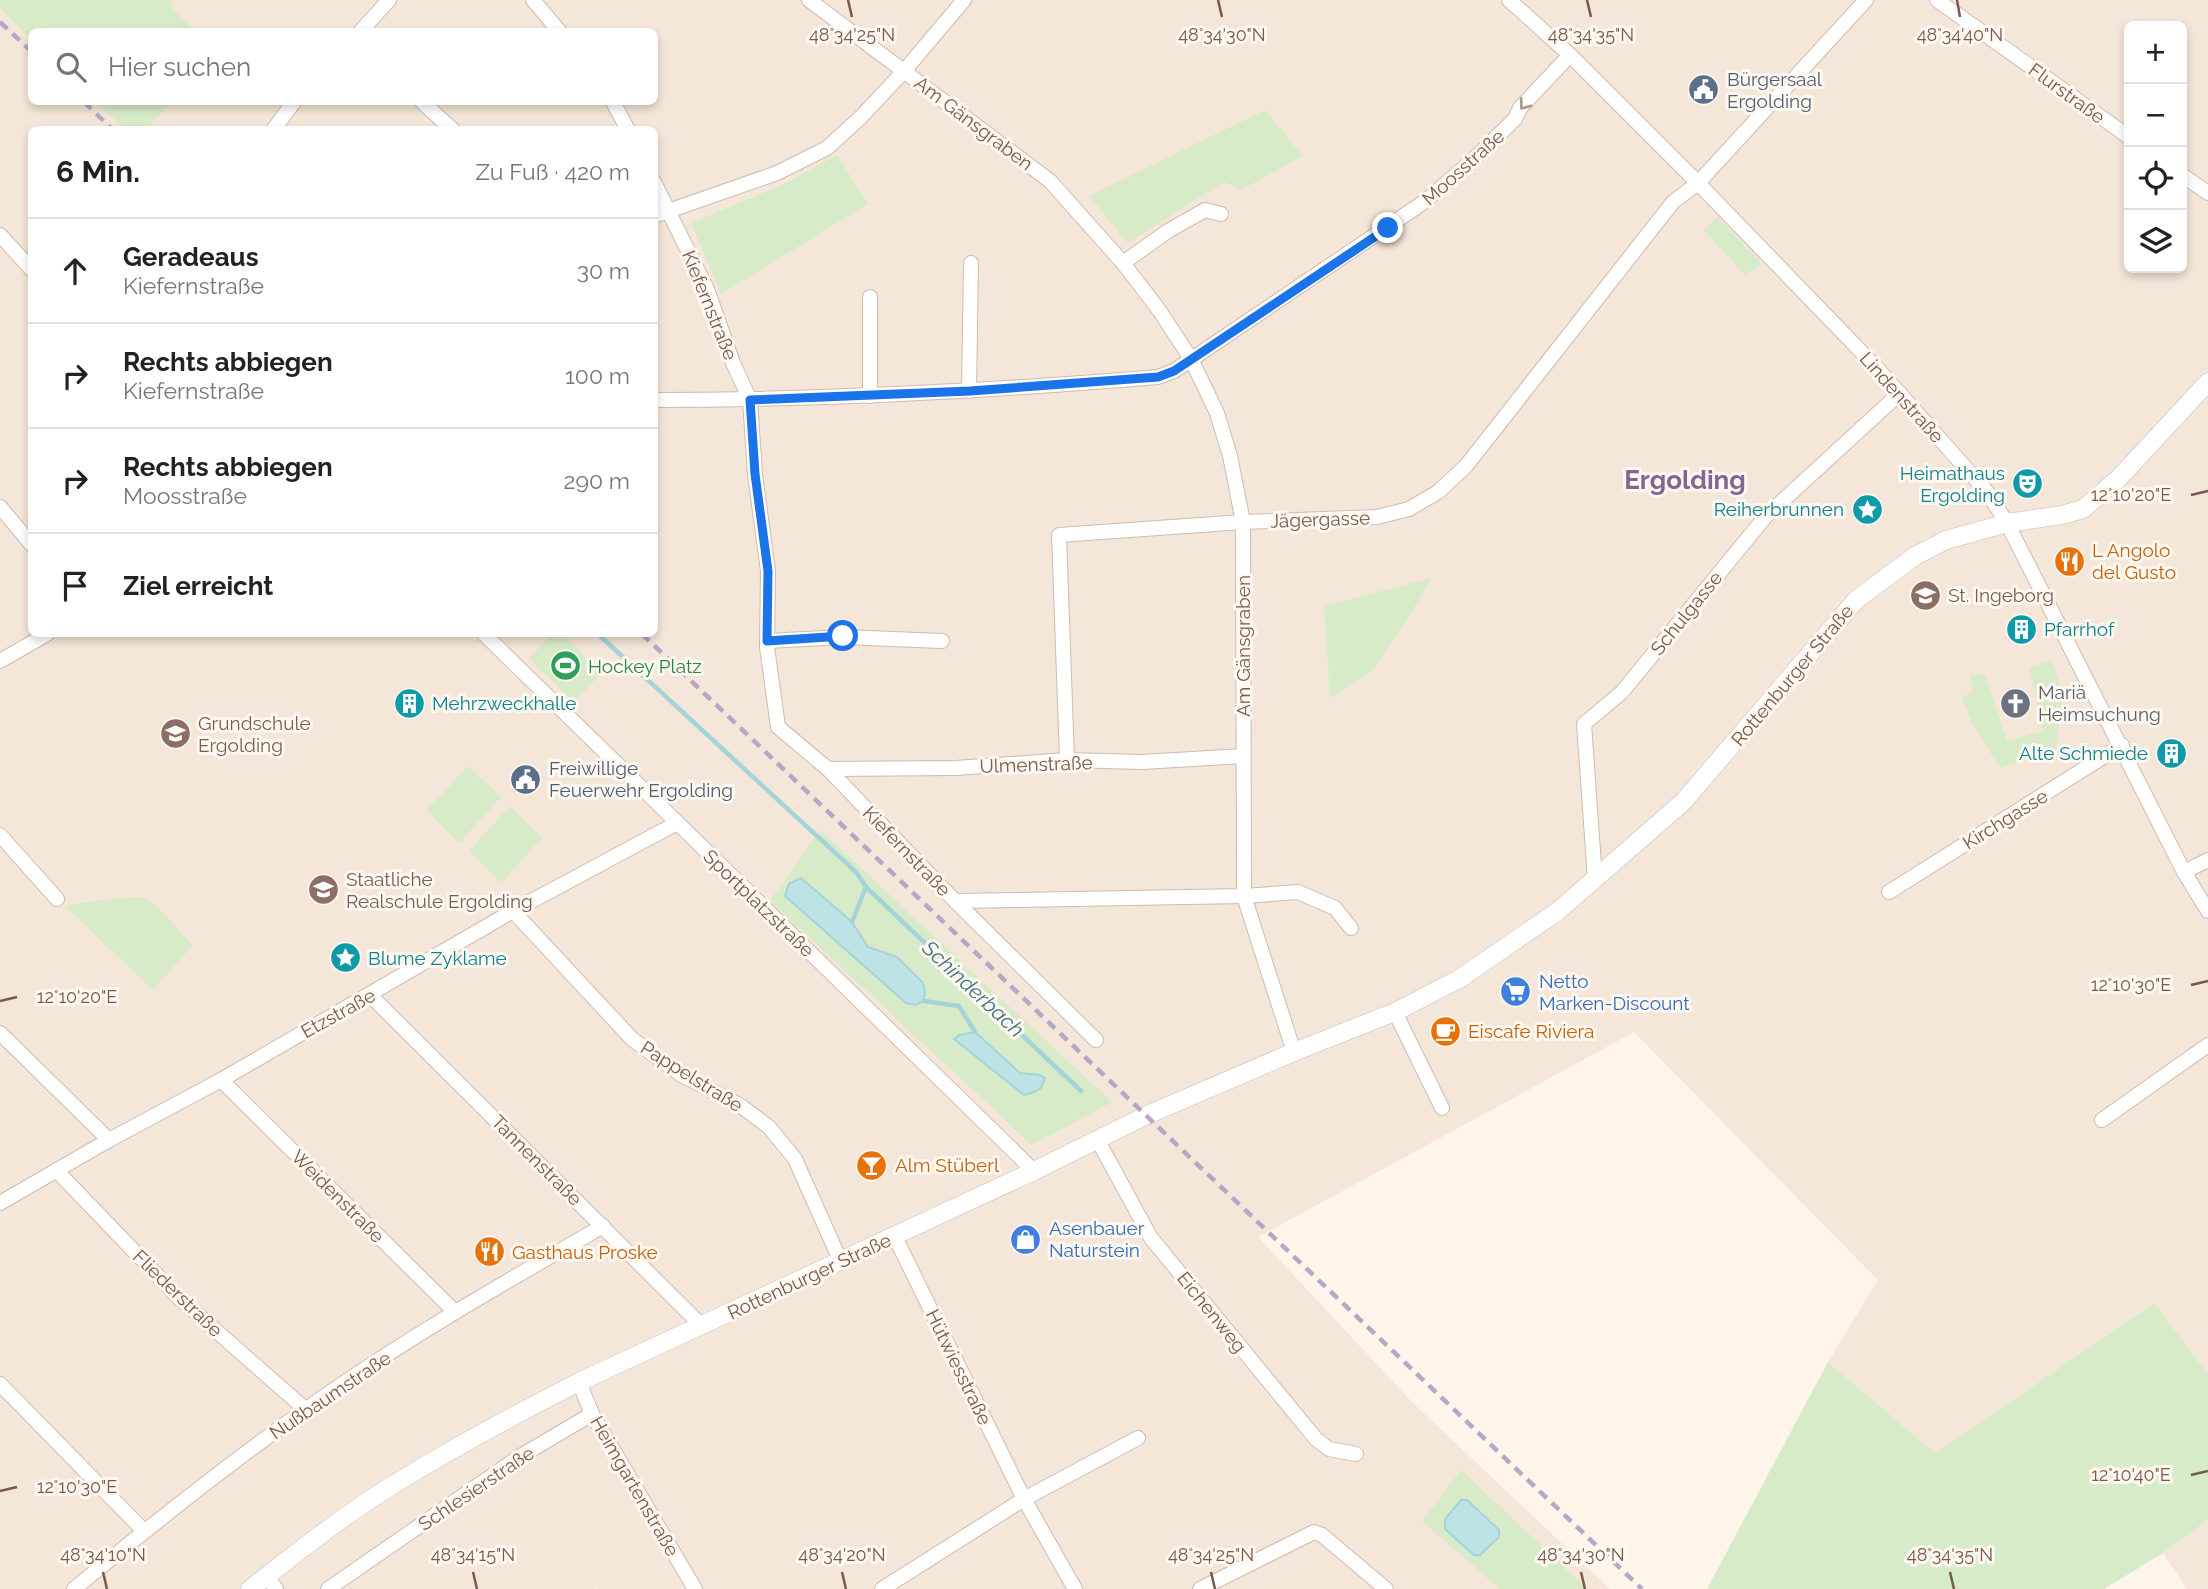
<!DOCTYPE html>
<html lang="de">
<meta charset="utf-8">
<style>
:root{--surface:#fff;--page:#f2f2f2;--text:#222;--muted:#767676;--line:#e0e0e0}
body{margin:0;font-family:Raleway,sans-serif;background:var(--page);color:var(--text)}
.controls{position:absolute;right:21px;top:21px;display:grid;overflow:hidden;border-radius:10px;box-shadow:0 4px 10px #0003}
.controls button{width:63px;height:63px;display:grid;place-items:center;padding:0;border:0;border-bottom:2px solid var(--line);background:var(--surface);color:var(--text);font:35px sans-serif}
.stop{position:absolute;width:21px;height:21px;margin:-16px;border:5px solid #1a73e8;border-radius:50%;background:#fff}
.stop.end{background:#1a73e8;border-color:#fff;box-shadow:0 2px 7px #0008}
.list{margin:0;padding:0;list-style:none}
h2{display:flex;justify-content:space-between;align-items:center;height:91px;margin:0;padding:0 28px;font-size:30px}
h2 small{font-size:23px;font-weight:400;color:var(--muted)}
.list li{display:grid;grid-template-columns:46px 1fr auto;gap:21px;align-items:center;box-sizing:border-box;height:105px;padding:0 28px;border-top:2px solid var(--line)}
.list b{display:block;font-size:26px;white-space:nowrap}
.list p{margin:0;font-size:23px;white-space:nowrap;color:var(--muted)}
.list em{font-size:23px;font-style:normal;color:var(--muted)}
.icon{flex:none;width:38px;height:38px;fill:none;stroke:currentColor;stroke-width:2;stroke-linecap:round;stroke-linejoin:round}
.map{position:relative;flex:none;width:2208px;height:1589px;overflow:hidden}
.search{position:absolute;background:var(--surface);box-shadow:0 4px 10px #0003;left:28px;top:28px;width:630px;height:77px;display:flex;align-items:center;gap:18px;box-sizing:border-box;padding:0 24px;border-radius:10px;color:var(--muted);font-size:26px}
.panel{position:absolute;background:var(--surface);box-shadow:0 4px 10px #0003;left:28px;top:126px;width:630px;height:511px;border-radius:10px}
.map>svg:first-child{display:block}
</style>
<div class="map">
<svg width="2208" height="1589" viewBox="0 0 2208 1589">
<rect width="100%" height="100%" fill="#fdf4ea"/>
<g fill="#f4e6d8" fill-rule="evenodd">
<path d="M173,0H2208V1374L2153,1303L1935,1453L1828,1362L1878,1280L1634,1032L1258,1237L1412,1402L1610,1589H598L597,1587L593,1589H0V9L31,40L32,102H96L125,129L32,130V634H654V130L145,129L172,102H654V32L195,31L169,4ZM2129,26H2182V268H2129Z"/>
<path d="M2208,1520V1589H2187L2163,1553Z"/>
</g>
<g fill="#d8ebc8">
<path d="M0,0H173L170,5L195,31L32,32L31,40L0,9Z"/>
<path d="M96,102H172L145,130L125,129Z"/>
<path d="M1265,110L1303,156L1241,190L1224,182L1128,243L1089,196Z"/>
<path d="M837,155L868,204L721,294L691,223L782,185Z"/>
<path d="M1718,217L1761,263L1746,276L1704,230Z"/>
<path d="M1432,578L1396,637L1372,671L1330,698L1324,606Z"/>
<path d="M551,634H562L601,673L574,702L529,659Z"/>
<path d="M2052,661L2063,696L2055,753L2000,768L1972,724L1962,697L1973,692L1970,676L1985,674L2007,741L2043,731L2029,667Z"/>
<path d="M468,766L501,797L459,843L427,810Z"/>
<path d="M510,806L542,838L501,883L469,851Z"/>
<path d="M820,830L1112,1102L1032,1145L770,901Z"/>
<path d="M142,897L150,900L193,945L153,990L65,906L101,900Z"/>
<path d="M2154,1303L2208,1374V1520L2163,1553L2104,1589H1707L1828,1362L1935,1453Z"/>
<path d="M1461,1470L1587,1589H1500L1422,1521Z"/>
</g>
<g fill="#bee3e7" stroke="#a4d4d9" stroke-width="2">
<path d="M801,878L852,922L868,947L897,957L923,983L925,992L924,1001L915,1005L906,1003L785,896L789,884Z"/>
<path d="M975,1032L1020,1073L1040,1075L1045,1078L1041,1088L1032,1093L1024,1095L954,1039L960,1035Z"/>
<path d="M1461,1500H1467L1499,1530V1537L1480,1555H1474L1445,1529V1519Z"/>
</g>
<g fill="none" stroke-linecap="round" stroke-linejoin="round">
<g stroke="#a4d4d9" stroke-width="4.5">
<path d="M598,634L856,872L866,887L852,922"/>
<path d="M866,887L1081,1091"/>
<path d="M924,1001L959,1006L975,1032"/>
</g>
<defs>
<g id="minor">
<path d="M533,0L560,32"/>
<path d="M809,0L1050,181L1123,263L1159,310L1191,359L1217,413L1230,456L1243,522L1244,896L1294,1052"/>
<path d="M1509,0L1570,55L1698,183L1876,367L1987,492L2007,523L2184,872L2208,911"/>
<path d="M1937,0L2129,137"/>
<path d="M360,32L389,0"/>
<path d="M422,102L453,130"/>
<path d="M613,102L628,130"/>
<path d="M273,130L294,102"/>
<path d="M2182,175L2208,193"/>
<path d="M654,182L707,289L733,363L750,400L755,474L768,571L767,647L778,727L828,769L955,901L1096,1040"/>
<path d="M654,216L777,173L827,148L861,117L905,70L964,0"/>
<path d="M0,235L32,270"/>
<path d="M1123,263L1168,231L1205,210L1221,214"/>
<path d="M969,391L971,263"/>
<path d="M870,396V297"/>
<path d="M654,400C823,400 990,391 1158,377L1174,371L1424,202L1471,162L1515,119L1520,108L1570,55"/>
<path d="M0,507L32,545"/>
<path d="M484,634L1034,1171"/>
<path d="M767,641L843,637L942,641"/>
<path d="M0,661L47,634"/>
<path d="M1067,760L1059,535L1243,522L1377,517L1409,509L1438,492L1466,466L1673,202L1698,183L1866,0"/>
<path d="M828,769L956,768L1067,760L1142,762L1243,756"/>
<path d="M0,835L57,899"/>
<path d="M2184,872L2208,860"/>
<path d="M1595,879L1584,724L1622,692L1766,516L1900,393"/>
<path d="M1889,892L2122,745"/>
<path d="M955,901L1244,896L1298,892L1335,908L1351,928"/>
<path d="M513,911L632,1039L680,1074L741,1106L769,1127L795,1159L840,1260"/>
<path d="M370,995L702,1326"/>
<path d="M1395,1012L1442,1108"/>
<path d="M0,1033L109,1140"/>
<path d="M221,1080L455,1312"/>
<path d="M2102,1120L2208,1045"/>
<path d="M1097,1139L1151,1238L1316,1439L1329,1449L1356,1454"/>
<path d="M56,1170L179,1298L305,1409"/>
<path d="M0,1203L109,1140L221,1080L513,911L677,823"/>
<path d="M894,1235L1024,1499L1075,1589"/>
<path d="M579,1382L592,1414L695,1589"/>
<path d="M0,1384L144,1531"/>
<path d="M267,1576L276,1589"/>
<path d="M74,1589C149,1527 225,1466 305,1410C400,1342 502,1284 603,1226"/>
<path d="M328,1589L519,1457L592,1414"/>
<path d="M882,1589L1024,1499L1138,1438"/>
<path d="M1200,1589L1314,1532L1322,1535L1386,1589"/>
</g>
<path id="tertiary" d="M250,1589C295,1554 340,1518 388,1488C450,1449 514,1415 579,1382L1034,1171L1147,1115L1294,1052L1395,1012L1459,979L1558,911L1683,802L1856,600L1915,556L1946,540L2007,523L2062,515L2083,509L2119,478L2208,382"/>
</defs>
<use href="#minor" stroke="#cfbbaf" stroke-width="16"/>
<use href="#tertiary" stroke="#cfbbaf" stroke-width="19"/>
<use href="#minor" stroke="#fff" stroke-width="14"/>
<use href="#tertiary" stroke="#fff" stroke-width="18"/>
<g stroke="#b6a7c8" stroke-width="4.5" stroke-dasharray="10 7" stroke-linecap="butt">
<path d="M0,22L32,52"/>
<path d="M84,102L113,130"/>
<path d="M642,634L1642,1589"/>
</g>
</g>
<defs><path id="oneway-chevron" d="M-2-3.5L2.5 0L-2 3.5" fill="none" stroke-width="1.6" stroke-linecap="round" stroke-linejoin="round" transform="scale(1.75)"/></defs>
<use stroke="#ae9b94" href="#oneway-chevron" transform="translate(1524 105) rotate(127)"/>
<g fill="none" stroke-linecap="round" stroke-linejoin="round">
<path stroke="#1a73e8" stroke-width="9" d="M843,636L767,641L768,571L755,474L750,400L970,391L1158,377L1174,371L1388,228"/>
</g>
<path fill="none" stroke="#78594d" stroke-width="2.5" d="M848,0L852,17M1218,0L1222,17M1587,0L1591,17M1957,0L1960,17M2191,495L2208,491M2191,985L2208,981M0,1001L17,997M2191,1475L2208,1471M0,1491L17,1487M103,1572L107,1589M473,1572L477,1589M842,1572L846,1589M1211,1572L1215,1589M1581,1572L1585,1589M1950,1572L1954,1589"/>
<defs>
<symbol id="civic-disc" viewBox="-11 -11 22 22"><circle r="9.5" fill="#5c6f8a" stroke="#fff8f1"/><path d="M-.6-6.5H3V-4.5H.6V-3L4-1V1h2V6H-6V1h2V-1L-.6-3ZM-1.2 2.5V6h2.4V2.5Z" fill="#fff"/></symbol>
<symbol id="theatre-disc" viewBox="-11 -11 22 22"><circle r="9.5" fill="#0f9aa8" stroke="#fff8f1"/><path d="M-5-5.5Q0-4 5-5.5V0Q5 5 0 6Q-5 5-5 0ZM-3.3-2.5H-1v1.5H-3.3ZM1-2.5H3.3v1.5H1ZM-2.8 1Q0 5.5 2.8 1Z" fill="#fff"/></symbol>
<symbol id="sight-disc" viewBox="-11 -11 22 22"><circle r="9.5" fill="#0f9aa8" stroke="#fff8f1"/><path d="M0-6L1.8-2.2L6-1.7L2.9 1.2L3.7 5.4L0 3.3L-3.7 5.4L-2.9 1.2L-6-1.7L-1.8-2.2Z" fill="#fff"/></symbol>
<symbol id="restaurant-disc" viewBox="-11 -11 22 22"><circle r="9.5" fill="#e8710a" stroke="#fff8f1"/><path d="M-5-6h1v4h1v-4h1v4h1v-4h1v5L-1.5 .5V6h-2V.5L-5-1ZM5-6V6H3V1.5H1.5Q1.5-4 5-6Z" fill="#fff"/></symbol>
<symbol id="school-disc" viewBox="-11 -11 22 22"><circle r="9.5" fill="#8d6e63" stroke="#fff8f1"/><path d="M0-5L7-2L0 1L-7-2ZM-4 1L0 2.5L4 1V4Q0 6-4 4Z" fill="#fff"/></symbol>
<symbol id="building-disc" viewBox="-11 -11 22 22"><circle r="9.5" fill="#0f9aa8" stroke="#fff8f1"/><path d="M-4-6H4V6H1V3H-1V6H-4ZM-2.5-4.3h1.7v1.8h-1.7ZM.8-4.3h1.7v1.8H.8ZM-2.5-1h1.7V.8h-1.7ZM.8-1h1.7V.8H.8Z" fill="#fff"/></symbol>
<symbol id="stadium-disc" viewBox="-11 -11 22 22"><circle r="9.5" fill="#2e9e5b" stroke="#fff8f1"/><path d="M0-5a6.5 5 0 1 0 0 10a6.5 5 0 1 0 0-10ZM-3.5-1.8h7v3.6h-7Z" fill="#fff"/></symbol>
<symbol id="church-disc" viewBox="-11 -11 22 22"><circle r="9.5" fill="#6b7280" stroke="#fff8f1"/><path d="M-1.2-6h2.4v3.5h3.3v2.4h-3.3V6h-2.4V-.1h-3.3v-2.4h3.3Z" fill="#fff"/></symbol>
<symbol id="supermarket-disc" viewBox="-11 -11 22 22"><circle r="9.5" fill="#3f7fe0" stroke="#fff8f1"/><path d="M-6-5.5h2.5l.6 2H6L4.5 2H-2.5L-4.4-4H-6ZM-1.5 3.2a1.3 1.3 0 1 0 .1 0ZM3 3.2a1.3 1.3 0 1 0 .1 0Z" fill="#fff"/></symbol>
<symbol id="cafe-disc" viewBox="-11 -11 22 22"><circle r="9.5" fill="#e8710a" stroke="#fff8f1"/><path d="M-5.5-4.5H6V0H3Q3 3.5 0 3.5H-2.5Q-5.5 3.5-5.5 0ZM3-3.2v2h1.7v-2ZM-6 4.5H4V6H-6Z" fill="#fff"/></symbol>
<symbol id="bar-disc" viewBox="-11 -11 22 22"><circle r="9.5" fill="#e8710a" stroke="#fff8f1"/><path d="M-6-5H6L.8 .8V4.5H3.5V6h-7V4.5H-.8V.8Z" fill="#fff"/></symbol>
<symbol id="shop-disc" viewBox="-11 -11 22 22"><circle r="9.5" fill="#3f7fe0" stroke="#fff8f1"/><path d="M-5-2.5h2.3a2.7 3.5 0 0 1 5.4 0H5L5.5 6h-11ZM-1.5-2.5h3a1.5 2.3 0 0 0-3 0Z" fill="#fff"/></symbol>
</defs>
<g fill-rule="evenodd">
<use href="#civic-disc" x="1686" y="72" width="35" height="35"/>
<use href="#theatre-disc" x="2010" y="466" width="35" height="35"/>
<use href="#sight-disc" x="1850" y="492" width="35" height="35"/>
<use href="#restaurant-disc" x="2052" y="544" width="35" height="35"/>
<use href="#school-disc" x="1908" y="578" width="35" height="35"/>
<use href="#building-disc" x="2004" y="612" width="35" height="35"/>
<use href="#stadium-disc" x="548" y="648" width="35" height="35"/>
<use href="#building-disc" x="392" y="686" width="35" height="35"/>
<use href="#church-disc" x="1998" y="686" width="35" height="35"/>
<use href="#school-disc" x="158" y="716" width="35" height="35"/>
<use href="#building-disc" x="2154" y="736" width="35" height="35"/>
<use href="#civic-disc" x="508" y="762" width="35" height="35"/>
<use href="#school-disc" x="306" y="872" width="35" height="35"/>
<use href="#sight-disc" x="328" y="940" width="35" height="35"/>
<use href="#supermarket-disc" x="1498" y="974" width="35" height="35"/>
<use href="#cafe-disc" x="1428" y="1014" width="35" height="35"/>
<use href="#bar-disc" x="854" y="1148" width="35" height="35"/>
<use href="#shop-disc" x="1008" y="1222" width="35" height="35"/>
<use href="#restaurant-disc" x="472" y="1234" width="35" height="35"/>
</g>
<g text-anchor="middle" stroke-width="6" stroke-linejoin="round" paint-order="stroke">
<g font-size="19" fill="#4e5e75" stroke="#fff8f1" text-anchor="start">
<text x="1727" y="86">Bürgersaal<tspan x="1727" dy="22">Ergolding</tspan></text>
<text x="549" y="775">Freiwillige<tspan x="549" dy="22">Feuerwehr Ergolding</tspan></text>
</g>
<g font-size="19" fill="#78594d" stroke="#fff8f1">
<text transform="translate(2067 93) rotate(36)" y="7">Flurstraße</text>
<text transform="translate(974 123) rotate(37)" y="7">Am Gänsgraben</text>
<text transform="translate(1463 167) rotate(-42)" y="7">Moosstraße</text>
<text transform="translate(710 305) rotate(68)" y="7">Kiefernstraße</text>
<text transform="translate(1902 397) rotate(48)" y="7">Lindenstraße</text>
<text transform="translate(1320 519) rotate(-2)" y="7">Jägergasse</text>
<text transform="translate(1686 613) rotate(-51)" y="7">Schulgasse</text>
<text transform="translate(1243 646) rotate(-90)" y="7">Am Gänsgraben</text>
<text transform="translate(1792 675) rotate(-50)" y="7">Rottenburger Straße</text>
<text transform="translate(1036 764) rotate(-2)" y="7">Ulmenstraße</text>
<text transform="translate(2005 819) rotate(-32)" y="7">Kirchgasse</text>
<text transform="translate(907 851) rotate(46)" y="7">Kiefernstraße</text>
<text transform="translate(759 903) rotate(44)" y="7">Sportplatzstraße</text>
<text transform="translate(338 1013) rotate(-29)" y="7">Etzstraße</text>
<text transform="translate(692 1076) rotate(32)" y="7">Pappelstraße</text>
<text transform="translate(537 1160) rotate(45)" y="7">Tannenstraße</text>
<text transform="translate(338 1196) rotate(45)" y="7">Weidenstraße</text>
<text transform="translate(809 1276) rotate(-25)" y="7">Rottenburger Straße</text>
<text transform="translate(178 1293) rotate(44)" y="7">Fliederstraße</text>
<text transform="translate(1212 1312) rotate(51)" y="7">Eichenweg</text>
<text transform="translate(959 1367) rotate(64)" y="7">Hütwiesstraße</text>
<text transform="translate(330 1395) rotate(-34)" y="7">Nußbaumstraße</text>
<text transform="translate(635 1486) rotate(60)" y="7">Heimgartenstraße</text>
<text transform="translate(476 1488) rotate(-34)" y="7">Schlesierstraße</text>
</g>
<g font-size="19" fill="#0d838f" stroke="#fff8f1" text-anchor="end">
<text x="2005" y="480">Heimathaus<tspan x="2005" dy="22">Ergolding</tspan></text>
<text x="1844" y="516">Reiherbrunnen</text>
<text x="2044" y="636" text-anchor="start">Pfarrhof</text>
<text x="432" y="710" text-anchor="start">Mehrzweckhalle</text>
<text x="2148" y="760">Alte Schmiede</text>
<text x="368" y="965" text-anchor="start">Blume Zyklame</text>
</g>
<g font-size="19" fill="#c56008" stroke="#fff8f1" text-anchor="start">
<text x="2092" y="557">L Angolo<tspan x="2092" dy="22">del Gusto</tspan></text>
<text x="1468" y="1038">Eiscafe Riviera</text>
<text x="895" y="1172">Alm Stüberl</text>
<text x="512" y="1259">Gasthaus Proske</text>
</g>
<g font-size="19" fill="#785e54" stroke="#fff8f1" text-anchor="start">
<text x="1948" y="602">St. Ingeborg</text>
<text x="198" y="730">Grundschule<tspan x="198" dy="22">Ergolding</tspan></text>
<text x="346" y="886">Staatliche<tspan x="346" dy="22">Realschule Ergolding</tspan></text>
</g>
<g font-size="19" fill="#27864d" stroke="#fff8f1" text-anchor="start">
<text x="588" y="673">Hockey Platz</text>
</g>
<g font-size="19" fill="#5b616d" stroke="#fff8f1" text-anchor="start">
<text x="2038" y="699">Mariä<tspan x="2038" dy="22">Heimsuchung</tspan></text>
</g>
<g font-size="19" fill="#366cbe" stroke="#fff8f1" text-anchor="start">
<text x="1539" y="988">Netto<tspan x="1539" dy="22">Marken-Discount</tspan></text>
<text x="1049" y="1235">Asenbauer<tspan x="1049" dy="22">Naturstein</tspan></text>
</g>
<g font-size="21" font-style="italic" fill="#40767c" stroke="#fff8f1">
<text transform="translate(973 989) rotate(43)" y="7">Schinderbach</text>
</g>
<g font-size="26" font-weight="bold" fill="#816593" stroke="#fff8f1">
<text x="1685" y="489">Ergolding</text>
</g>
</g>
<g font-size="18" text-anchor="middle" fill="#78594d" stroke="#fff8f1" stroke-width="6" stroke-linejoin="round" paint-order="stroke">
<text x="1222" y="41">48°34'30"N</text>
<text x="852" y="41">48°34'25"N</text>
<text x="1591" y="41">48°34'35"N</text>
<text x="1960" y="41">48°34'40"N</text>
<text x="2131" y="501">12°10'20"E</text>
<text x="2131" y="991">12°10'30"E</text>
<text x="77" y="1003">12°10'20"E</text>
<text x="2131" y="1481">12°10'40"E</text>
<text x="77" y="1493">12°10'30"E</text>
<text x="103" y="1561">48°34'10"N</text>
<text x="473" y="1561">48°34'15"N</text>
<text x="842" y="1561">48°34'20"N</text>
<text x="1211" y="1561">48°34'25"N</text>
<text x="1581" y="1561">48°34'30"N</text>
<text x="1950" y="1561">48°34'35"N</text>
</g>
</svg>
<div class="controls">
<button>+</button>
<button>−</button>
<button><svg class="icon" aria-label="locate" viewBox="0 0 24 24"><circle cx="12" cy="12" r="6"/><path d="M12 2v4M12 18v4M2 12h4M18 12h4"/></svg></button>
<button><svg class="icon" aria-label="layers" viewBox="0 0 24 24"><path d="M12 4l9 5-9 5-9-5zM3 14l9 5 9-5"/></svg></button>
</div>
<div class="stop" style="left:843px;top:636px"></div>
<div class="stop end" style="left:1388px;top:228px"></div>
<div class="search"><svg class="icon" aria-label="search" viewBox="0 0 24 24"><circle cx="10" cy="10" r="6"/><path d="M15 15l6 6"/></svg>Hier suchen</div>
<section class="panel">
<h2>6 Min.<small>Zu Fuß · 420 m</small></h2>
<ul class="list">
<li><svg class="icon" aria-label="ahead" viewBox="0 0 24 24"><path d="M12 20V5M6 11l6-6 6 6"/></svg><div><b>Geradeaus</b><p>Kiefernstraße</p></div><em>30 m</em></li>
<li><svg class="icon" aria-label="right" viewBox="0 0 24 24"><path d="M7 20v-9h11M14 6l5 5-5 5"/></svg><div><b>Rechts abbiegen</b><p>Kiefernstraße</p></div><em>100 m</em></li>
<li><svg class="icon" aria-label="right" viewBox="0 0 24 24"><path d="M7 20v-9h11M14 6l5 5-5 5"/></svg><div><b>Rechts abbiegen</b><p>Moosstraße</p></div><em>290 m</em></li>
<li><svg class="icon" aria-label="arrive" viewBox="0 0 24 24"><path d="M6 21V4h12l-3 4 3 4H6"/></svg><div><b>Ziel erreicht</b></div></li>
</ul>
</section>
</div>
